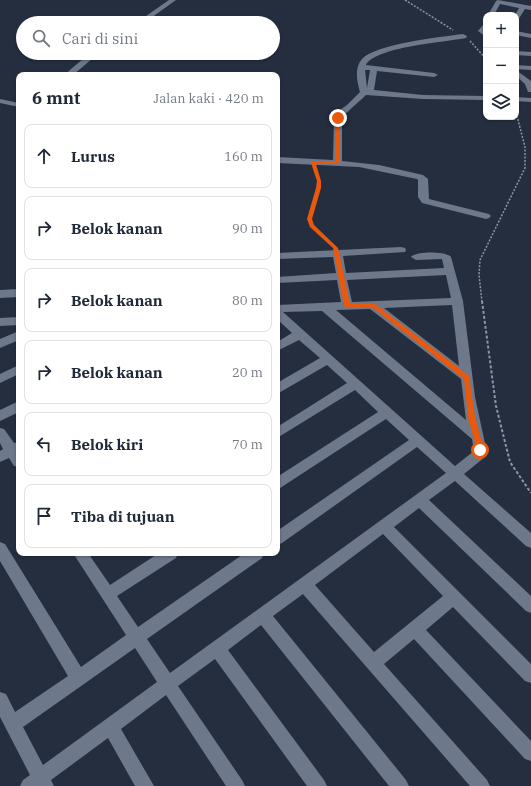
<!DOCTYPE html>
<html lang="id">
<meta charset="utf-8">
<style>
:root{--surface:#fff;--page:#f6f6f7;--text:#1f2937;--muted:#747a83;--line:#e0e1e3}
body{margin:0;font-family:"IBM Plex Serif",serif;background:var(--page);color:var(--text)}
.controls{position:absolute;right:12px;top:12px;display:grid;overflow:hidden;border-radius:8px;box-shadow:0 1px 3px #0004}
.controls button{width:36px;height:36px;display:grid;place-items:center;padding:0;border:0;border-bottom:1px solid var(--line);background:var(--surface);color:var(--text);font:20px sans-serif}
.stop{position:absolute;width:12px;height:12px;margin:-9px;border:3px solid #ea580c;border-radius:50%;background:#fff}
.stop.end{background:#ea580c;border-color:#fff;box-shadow:0 1px 4px #0008}
.list{margin:0;padding:0;list-style:none}
h2{display:flex;justify-content:space-between;align-items:center;height:52px;margin:0;padding:0 16px;font-size:17px}
h2 small{font-size:13px;font-weight:400;color:var(--muted)}
.list li{display:grid;grid-template-columns:26px 1fr auto;gap:12px;align-items:center;box-sizing:border-box;height:64px;margin:0 8px 8px;padding:0 8px;border:1px solid var(--line);border-radius:8px}
.list b{display:block;font-size:15px;white-space:nowrap}
.list em{font-size:13px;font-style:normal;color:var(--muted)}
.icon{flex:none;width:22px;height:22px;fill:none;stroke:currentColor;stroke-width:2;stroke-linecap:round;stroke-linejoin:round}
.map{position:relative;flex:none;width:531px;height:786px;overflow:hidden}
.search{position:absolute;background:var(--surface);box-shadow:0 1px 3px #0004;left:16px;top:16px;width:264px;height:44px;display:flex;align-items:center;gap:10px;box-sizing:border-box;padding:0 14px;border-radius:22px;color:var(--muted);font-size:15px}
.panel{position:absolute;background:var(--surface);box-shadow:0 1px 3px #0004;left:16px;top:72px;width:264px;height:484px;border-radius:8px}
.map>svg:first-child{display:block}
</style>
<div class="map">
<svg width="531" height="786" viewBox="0 0 531 786">
<rect width="100%" height="100%" fill="#252e3f"/>
<g fill="none" stroke-linecap="round" stroke-linejoin="round">
<g stroke="#8d95a2" stroke-width="1.5" stroke-dasharray="2 1.5" stroke-linecap="butt">
<path d="M405,0L453,30"/>
<path d="M470,41L486,59"/>
<path d="M316,169L319,187L310,212V222L314,229L333,245"/>
<path d="M482,302L479,275L480,260L525,168V147L516,112"/>
</g>
<path stroke="#8d95a2" stroke-width="2" stroke-dasharray="3 2" stroke-linecap="butt" d="M482,301L496,406L510,462L531,493"/>
<g fill="#6d788b" fill-rule="evenodd">
<path d="M169,0H176L144,23H136Z"/>
<path d="M498,0L531,6V10L525,9L518,20L516,21L515,15L519,8L500,4L494,15H488L496,1Z"/>
<path d="M486,23V37L478,31L484,24Z"/>
<path d="M516,31L531,34V38L516,35Z"/>
<path d="M463,34L467,36L466,38C445,42 375,47 366,65L434,73L438,75L434,77L377,71L374,90L423,95L486,96V100L423,99L366,95C361,100 344,114 342,119V161L379,165L423,175L428,179L429,199L489,214L491,216L489,218L486,219L422,203L418,197V180L417,179L359,167L277,163V157L333,160L334,119L337,112L347,105L360,92C357,81 354,68 362,59C375,44 441,37 463,34ZM365,70H370L367,88Z"/>
<path d="M516,51L531,52V56L516,55Z"/>
<path d="M90,53H99L73,75H64Z"/>
<path d="M516,65L531,66V70L516,69Z"/>
<path d="M516,70L531,81V92H528L525,84L516,76Z"/>
<path d="M516,97L531,98V102L516,101Z"/>
<path d="M0,99L19,103V107L0,103Z"/>
<path d="M401,247L405,248L406,250L405,252L343,256L346,273L444,268L442,259L416,260L411,257C416,251 446,251 451,257L463,301L475,397L486,448L485,457L464,474L531,533V548L526,546L455,481L429,500L531,596V613L526,611L419,508L394,527L531,664V683L525,681L453,607L426,630L531,741V761L525,759L414,639L384,664L487,780L490,786H470L303,594L273,616L406,780L409,786H389L261,625L228,650L324,780L327,786H307L215,659L178,686L242,780L245,786H226L166,695L121,729L154,786H135L108,738L51,780L54,786H20L23,780L30,775L0,717V692L6,694L15,712L68,676L0,561V542L5,544L81,667L126,635L73,553H88L110,585L159,553H178L176,558L117,596L138,627L245,553H264L262,558L147,639L170,673L446,473L417,447L282,543L277,545V531L409,440L386,419L277,490V477L378,412L355,390L277,438V427L347,383L327,365L277,394V383L320,358L299,340L277,351V342L292,333L277,319V305L341,302L337,280L277,283V277L336,273L333,257L277,259V253ZM446,275L451,298L352,302L347,280ZM452,305L459,366L384,308ZM370,309L461,379L466,420L336,310ZM322,311L472,439L474,451L455,466L283,312ZM383,534L443,596L374,652L315,585ZM135,648L157,682L43,765L23,727Z"/>
<path d="M19,289V297L0,298V290Z"/>
<path d="M19,317V325L0,326V318Z"/>
<path d="M19,331V340L0,348V339Z"/>
<path d="M19,365V374L0,383V374Z"/>
<path d="M19,401V412L0,421V410Z"/>
<path d="M0,428L4,429L14,443L19,442V467L14,466L9,458L0,462V451L3,449L0,443Z"/>
</g>
</g>
<path fill="#ea580c" d="M336,118H340V163L338,164H316L321,181V188L312,219L314,225L338,248L350,304H375L469,376L475,417L484,450L483,452H478L477,450L468,417L464,379L372,307L347,308L344,306L333,248L310,227L307,219L316,188L317,181L311,163L313,161H335Z"/>
</svg>
<div class="controls">
<button>+</button>
<button>−</button>
<button><svg class="icon" aria-label="layers" viewBox="0 0 24 24"><path d="M12 4l9 5-9 5-9-5zM3 14l9 5 9-5"/></svg></button>
</div>
<div class="stop" style="left:480px;top:450px"></div>
<div class="stop end" style="left:338px;top:118px"></div>
<div class="search"><svg class="icon" aria-label="search" viewBox="0 0 24 24"><circle cx="10" cy="10" r="6"/><path d="M15 15l6 6"/></svg>Cari di sini</div>
<section class="panel">
<h2>6 mnt<small>Jalan kaki · 420 m</small></h2>
<ul class="list">
<li><svg class="icon" aria-label="ahead" viewBox="0 0 24 24"><path d="M12 20V5M6 11l6-6 6 6"/></svg><div><b>Lurus</b></div><em>160 m</em></li>
<li><svg class="icon" aria-label="right" viewBox="0 0 24 24"><path d="M7 20v-9h11M14 6l5 5-5 5"/></svg><div><b>Belok kanan</b></div><em>90 m</em></li>
<li><svg class="icon" aria-label="right" viewBox="0 0 24 24"><path d="M7 20v-9h11M14 6l5 5-5 5"/></svg><div><b>Belok kanan</b></div><em>80 m</em></li>
<li><svg class="icon" aria-label="right" viewBox="0 0 24 24"><path d="M7 20v-9h11M14 6l5 5-5 5"/></svg><div><b>Belok kanan</b></div><em>20 m</em></li>
<li><svg class="icon" aria-label="left" viewBox="0 0 24 24"><path d="M17 20v-9H6M10 6l-5 5 5 5"/></svg><div><b>Belok kiri</b></div><em>70 m</em></li>
<li><svg class="icon" aria-label="arrive" viewBox="0 0 24 24"><path d="M6 21V4h12l-3 4 3 4H6"/></svg><div><b>Tiba di tujuan</b></div></li>
</ul>
</section>
</div>
